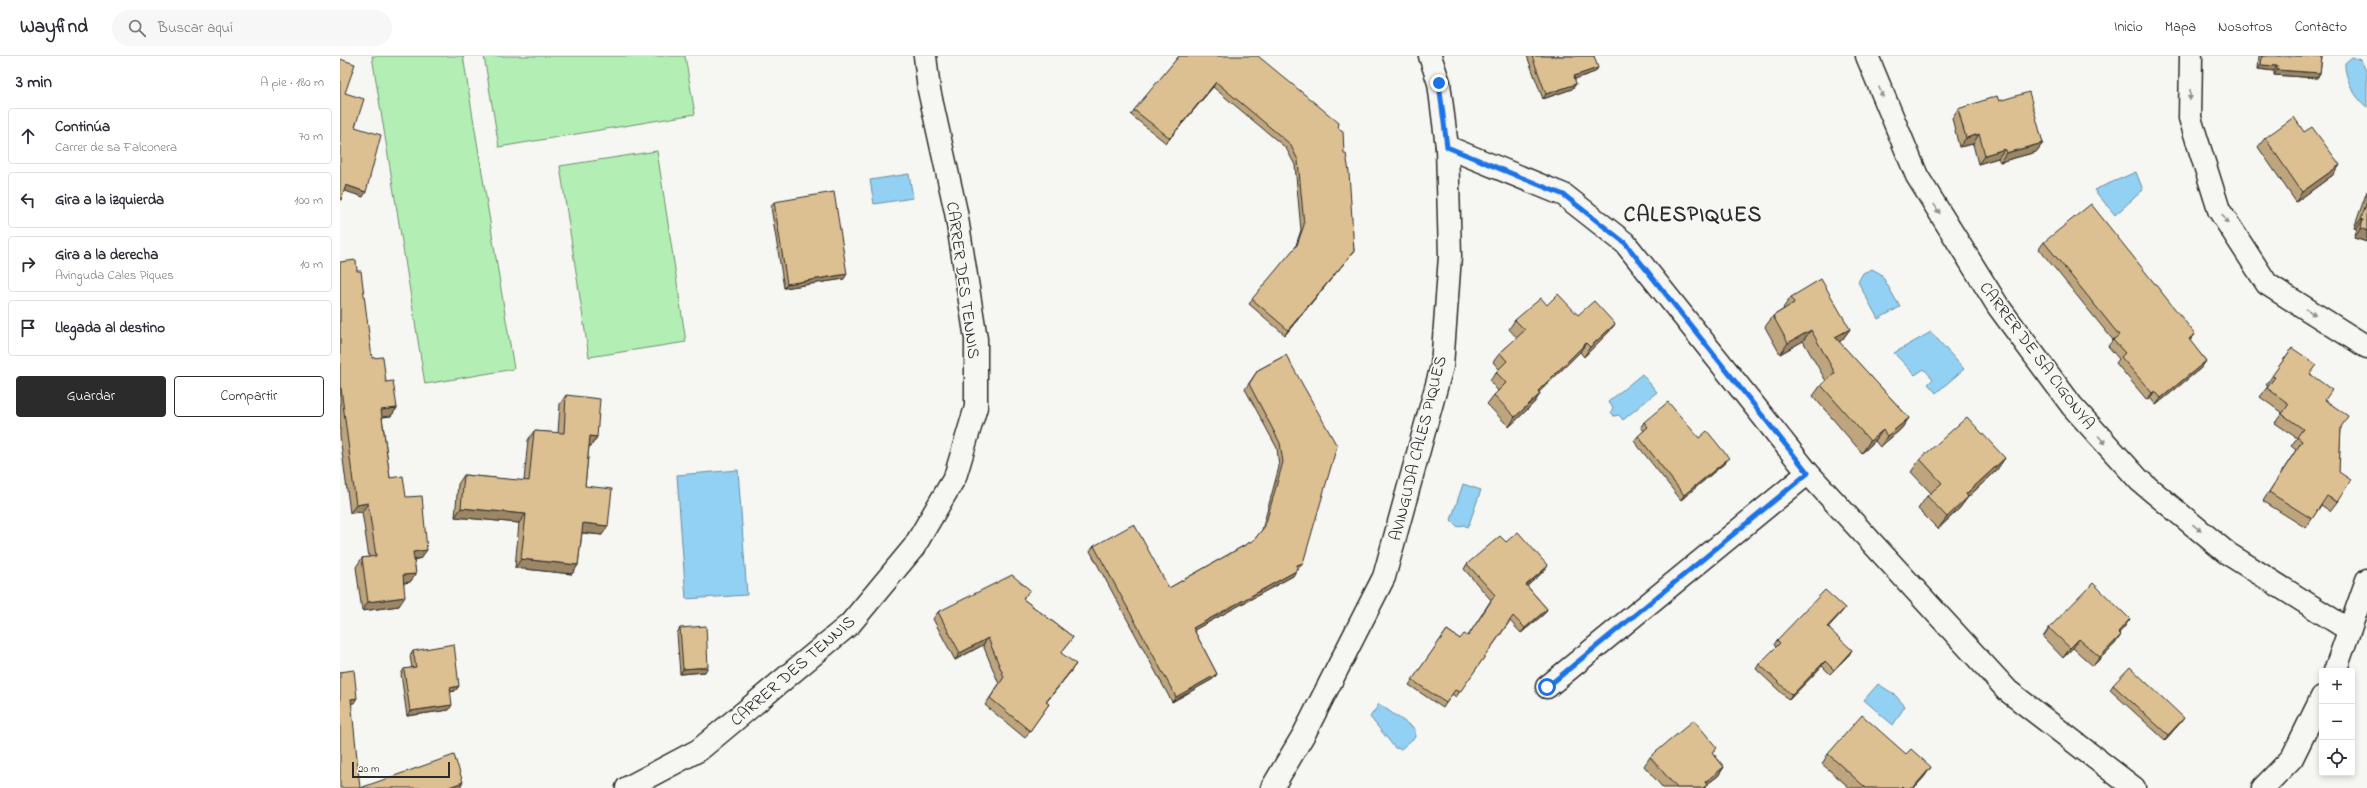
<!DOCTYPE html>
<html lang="es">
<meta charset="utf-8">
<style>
:root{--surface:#fff;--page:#f7f7f7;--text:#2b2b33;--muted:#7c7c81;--line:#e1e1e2;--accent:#2b2b2b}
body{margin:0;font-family:"Indie Flower",sans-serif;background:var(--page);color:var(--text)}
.controls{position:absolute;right:12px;bottom:12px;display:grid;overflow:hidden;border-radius:4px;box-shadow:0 2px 6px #0003}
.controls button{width:36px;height:36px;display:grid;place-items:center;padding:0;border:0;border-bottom:1px solid var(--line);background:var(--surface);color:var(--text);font:20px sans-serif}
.scale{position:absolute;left:12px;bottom:10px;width:98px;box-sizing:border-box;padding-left:4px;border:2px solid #2b2b2b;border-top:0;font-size:11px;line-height:14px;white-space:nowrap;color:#2b2b2b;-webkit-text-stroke:3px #f6f6f2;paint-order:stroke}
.stop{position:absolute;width:12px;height:12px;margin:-9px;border:3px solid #1a73e8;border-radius:50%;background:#fff}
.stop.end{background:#1a73e8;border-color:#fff;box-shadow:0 1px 4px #0008}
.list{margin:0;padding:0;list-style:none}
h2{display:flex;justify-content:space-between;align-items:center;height:52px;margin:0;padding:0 16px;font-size:17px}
h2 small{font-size:13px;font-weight:400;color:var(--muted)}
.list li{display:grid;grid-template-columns:26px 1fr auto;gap:12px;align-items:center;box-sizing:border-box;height:56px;margin:0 8px 8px;padding:0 8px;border:1px solid var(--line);border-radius:4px}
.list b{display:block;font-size:15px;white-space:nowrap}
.list p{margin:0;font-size:13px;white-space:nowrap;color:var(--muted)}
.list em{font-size:13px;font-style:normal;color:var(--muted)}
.actions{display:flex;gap:8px;padding:12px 16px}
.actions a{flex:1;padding:9px 0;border:1px solid var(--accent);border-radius:4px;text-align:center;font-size:14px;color:var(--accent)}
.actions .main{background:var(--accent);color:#fff}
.icon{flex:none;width:22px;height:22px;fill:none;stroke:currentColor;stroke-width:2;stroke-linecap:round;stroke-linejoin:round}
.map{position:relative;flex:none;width:2027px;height:732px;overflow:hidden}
header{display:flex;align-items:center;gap:24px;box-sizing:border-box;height:56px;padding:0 20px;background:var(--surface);border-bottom:1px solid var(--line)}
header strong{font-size:19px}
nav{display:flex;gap:22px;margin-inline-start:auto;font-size:14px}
.search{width:280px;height:36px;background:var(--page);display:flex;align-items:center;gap:10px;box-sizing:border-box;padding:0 14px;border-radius:22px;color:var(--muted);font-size:15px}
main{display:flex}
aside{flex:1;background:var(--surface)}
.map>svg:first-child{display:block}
</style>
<header>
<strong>Wayfind</strong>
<div class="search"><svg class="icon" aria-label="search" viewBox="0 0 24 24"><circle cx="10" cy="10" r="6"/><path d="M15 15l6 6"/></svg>Buscar aquí</div>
<nav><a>Inicio</a><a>Mapa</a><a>Nosotros</a><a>Contacto</a></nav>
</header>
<main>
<aside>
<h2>3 min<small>A pie · 180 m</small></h2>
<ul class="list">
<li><svg class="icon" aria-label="ahead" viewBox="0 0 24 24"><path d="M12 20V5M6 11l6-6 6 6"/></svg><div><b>Continúa</b><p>Carrer de sa Falconera</p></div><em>70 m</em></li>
<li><svg class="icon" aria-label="left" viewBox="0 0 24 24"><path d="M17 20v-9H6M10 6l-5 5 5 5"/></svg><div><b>Gira a la izquierda</b></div><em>100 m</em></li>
<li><svg class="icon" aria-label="right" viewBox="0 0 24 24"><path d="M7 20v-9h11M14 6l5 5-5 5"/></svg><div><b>Gira a la derecha</b><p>Avinguda Cales Piques</p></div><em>10 m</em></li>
<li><svg class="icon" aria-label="arrive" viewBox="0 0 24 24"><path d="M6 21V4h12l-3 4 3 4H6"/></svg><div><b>Llegada al destino</b></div></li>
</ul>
<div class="actions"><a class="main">Guardar</a><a>Compartir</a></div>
</aside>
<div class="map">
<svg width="2027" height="732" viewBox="0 0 2027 732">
<rect width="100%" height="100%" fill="#f6f6f2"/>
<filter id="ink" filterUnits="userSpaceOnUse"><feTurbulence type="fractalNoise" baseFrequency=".025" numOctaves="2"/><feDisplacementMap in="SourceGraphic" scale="8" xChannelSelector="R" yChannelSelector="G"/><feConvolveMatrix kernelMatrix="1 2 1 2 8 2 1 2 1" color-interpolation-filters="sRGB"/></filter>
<g filter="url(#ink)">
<g fill="#b3efb4" stroke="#6f8d70">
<path d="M32,0H123L174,313L85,328Z"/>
<path d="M144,0H345L355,58L159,91Z"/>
<path d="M317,95L346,286L249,301L220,110Z"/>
</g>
<g fill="#92d1f3" stroke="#698fa3">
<path d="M2012,1L2021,4L2027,17V51C2015,43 2004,20 2005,7Z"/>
<path d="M1796,116L1803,134L1775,159L1754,134Z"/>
<path d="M569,118L573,142L534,148L530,124Z"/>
<path d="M1532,213L1541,218L1560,251L1538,263L1518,226L1523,217Z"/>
<path d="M1591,276L1624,313L1596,337L1588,328L1593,323L1584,313L1575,319L1554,297Z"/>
<path d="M1302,318L1317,336L1283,364L1279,359L1274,360L1271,356L1273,351L1268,346Z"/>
<path d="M398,414L407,539L346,543L337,419Z"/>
<path d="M1123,428L1141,434L1128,471L1123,469L1118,471L1111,464Z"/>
<path d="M1538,628L1554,638L1565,650L1553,669L1524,644Z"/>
<path d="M1039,648L1075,673V681L1061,693L1055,692L1030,661Z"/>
</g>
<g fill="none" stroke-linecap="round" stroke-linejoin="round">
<defs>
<g id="minor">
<path d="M1527,0L1577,120L1658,250L1732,350L1800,425L1887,497L2009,574"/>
<path d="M1851,0L1850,62L1879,154L1927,228L2027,291"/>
<path d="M1107,91L1224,139L1285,187L1468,417L1668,635L1794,732"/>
<path d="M1995,615L2027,524"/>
<path d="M1207,631L1468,417"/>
<path d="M287,732L359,694L510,568L574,491L615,421L636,351V283L616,156L589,34L585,0"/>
<path d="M1923,732L1952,702L1982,641"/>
</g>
<path id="tertiary" d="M932,732L964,678L1044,521L1102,310L1110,200L1107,91L1099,27L1090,0"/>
</defs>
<use href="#minor" stroke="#2b2b2b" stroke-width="25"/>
<use href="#tertiary" stroke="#2b2b2b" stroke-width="25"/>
<use href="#minor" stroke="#f6f6f2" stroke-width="22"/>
<use href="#tertiary" stroke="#f6f6f2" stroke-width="22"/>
</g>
<g fill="#bea57d" stroke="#2b2b2b">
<path d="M839,0L998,72L1004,98L1014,195L945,279L909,248L955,192L961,174L955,109L946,92L873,31L826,87L791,59Z"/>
<path d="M1187,0H1254L1255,16L1234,23L1236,28L1232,33L1203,43Z"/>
<path d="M1919,0H1982L1980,17L1977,22L1934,19V15L1918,13Z"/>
<path d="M1659,45L1703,87L1696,96L1660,106L1658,102L1638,108L1633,88L1619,91L1612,62L1618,53Z"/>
<path d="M1964,76L2000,109L1993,119L1956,146L1918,91L1925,82Z"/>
<path d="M2027,135V186L2014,182L2017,173L2014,172Z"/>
<path d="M434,146L504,223L444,232L431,151Z"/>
<path d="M1704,186L1850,285L1866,305L1861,312L1816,349L1810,342L1807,344L1776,307L1779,303L1768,290L1773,284L1699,193Z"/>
<path d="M0,206L32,302L46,326L57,352L51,360L42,361L50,422L66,441L81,502L74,504L76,518L70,526L64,527L59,550L22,555L16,511L22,502L29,501L22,456L10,457L0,380Z"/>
<path d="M1451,241L1510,273L1502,284L1499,286L1569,362L1561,373L1540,391L1535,385L1522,397L1473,340L1481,329L1486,325L1463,285L1440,298L1425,271L1433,260L1444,253L1443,252Z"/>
<path d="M1207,249L1238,259L1275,268L1268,277L1244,301L1240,296L1199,336L1200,338L1194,347L1169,371L1147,348L1154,339L1158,335L1150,325L1156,316L1159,313L1153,306L1160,297L1177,282L1169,273L1175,264Z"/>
<path d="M1952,292L1971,318L2001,371L1997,446L1990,455L1981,449L1966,472L1923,445L1956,394L1951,390L1957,382L1935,367L1942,357L1920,341L1928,330L1926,329Z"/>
<path d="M946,299L963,507L959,512L956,513L953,520L854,574L877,618L873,623L832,646L750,495L754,490L829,532L914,484L922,474L939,411L937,392L905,333L918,314Z"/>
<path d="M226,339L257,381L251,390H249L245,430L262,479L242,477L238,509L232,518L175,512L179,467L115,461L118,428L124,419L184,425L188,384L194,375L218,377L220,348Z"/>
<path d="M1304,366L1359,382L1386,406L1341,444L1294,385L1298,380L1304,375L1301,371Z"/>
<path d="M1665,402L1656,415L1628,441L1619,453L1598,473L1578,453L1587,440L1591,437L1571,416L1580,403Z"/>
<path d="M1127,508L1204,515L1187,530L1207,553L1204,558L1181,577L1170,565L1116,641L1112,638L1103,652L1069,629L1107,574L1120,583L1128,580L1151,544L1124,513Z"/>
<path d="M683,543L733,581L721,597L731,615L706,646L709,648L685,682L645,649L659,628L643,589L615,604L593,563L598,556Z"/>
<path d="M1501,557L1488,571L1509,599L1490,618L1482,610L1449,644L1416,613L1419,608L1436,591L1434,589L1437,584Z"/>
<path d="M340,572L365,616L340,618L337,577Z"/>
<path d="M1709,572L1783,573L1779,577L1775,588L1753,610L1733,592L1723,602L1703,581Z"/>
<path d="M73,595L119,630L115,635L110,636L109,654L67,660L61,618L64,613L72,612L70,600Z"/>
<path d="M1773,629L1841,666L1825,684L1770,634Z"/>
<path d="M1373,697L1384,711L1378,720L1366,729L1365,732H1323L1304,710L1310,701Z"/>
<path d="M1488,698L1585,720L1574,732H1510L1482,708Z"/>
</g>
<g fill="#9b8666" stroke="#2b2b2b">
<path d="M1921,9L1937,10L1934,15L1918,13Z"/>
<path d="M1258,12L1255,16L1230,25L1234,20Z"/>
<path d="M1937,14L1980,17L1977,22L1934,19Z"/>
<path d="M876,26L873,31L826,87L830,82Z"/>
<path d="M1236,28L1232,33L1203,43L1206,38Z"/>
<path d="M1639,78L1633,88L1619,91L1626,82Z"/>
<path d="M1703,87L1696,96L1660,106L1666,97Z"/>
<path d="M1665,93L1658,102L1638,108L1645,99Z"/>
<path d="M2000,109L1993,119L1956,146L1962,136Z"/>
<path d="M6,129L26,136L23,141L2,134Z"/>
<path d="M2021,163L2023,164L2017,173L2014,172Z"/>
<path d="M2021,172L2027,175V186L2014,182Z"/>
<path d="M1014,195L1010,200L945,279L948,274Z"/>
<path d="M507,218L504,223L444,232L447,228Z"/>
<path d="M1275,268L1268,277L1244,301L1250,291Z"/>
<path d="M1510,273L1502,284L1487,292L1495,281Z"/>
<path d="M1471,274L1463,285L1440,298L1448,287Z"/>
<path d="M1855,278L1850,285L1849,283Z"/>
<path d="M1246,287L1240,296L1191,344L1198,335Z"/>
<path d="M1866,305L1861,312L1816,349L1821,342Z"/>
<path d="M1815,335L1810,342L1807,344L1812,337Z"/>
<path d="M1200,338L1194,347L1169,371L1175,361Z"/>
<path d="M57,352L51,360L35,362L41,354Z"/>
<path d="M1569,362L1561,373L1540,391L1547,380Z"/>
<path d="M1543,374L1535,385L1522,397L1530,385Z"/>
<path d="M250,380L257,381L251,390L244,389Z"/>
<path d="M1389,402L1386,406L1341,444L1344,439Z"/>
<path d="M1665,402L1656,415L1628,441L1619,453L1598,473L1607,461L1626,438Z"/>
<path d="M28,447L22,456L10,457L16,449Z"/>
<path d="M121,452L186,458L179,467L115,461Z"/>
<path d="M243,467L268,470L262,479L236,476Z"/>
<path d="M87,494L81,502L67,505L73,496Z"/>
<path d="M181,503L238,509L232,518L175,512Z"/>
<path d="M963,507L959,512L953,514L957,509Z"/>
<path d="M1208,510L1204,515L1183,534L1186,529Z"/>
<path d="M956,515L953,520L849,577L853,572Z"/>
<path d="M76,518L70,526L57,528L63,519Z"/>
<path d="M65,541L59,550L22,555L28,546Z"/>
<path d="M1505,552L1501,557L1484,576L1487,571Z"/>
<path d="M1207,553L1204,558L1181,577L1185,572Z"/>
<path d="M1790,563L1783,573L1771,585L1778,576Z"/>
<path d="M1781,579L1775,588L1753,610L1760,601Z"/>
<path d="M648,582L643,589L615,604L620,597Z"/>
<path d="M1739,583L1733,592L1723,602L1730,592Z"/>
<path d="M1512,594L1509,599L1490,618L1494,614Z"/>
<path d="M1485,605L1482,610L1449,644L1452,639Z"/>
<path d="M736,608L731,615L701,653L706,646Z"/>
<path d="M368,611L365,616L340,618L343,613Z"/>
<path d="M877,618L873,623L832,646L836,641Z"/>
<path d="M119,630L115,635L106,636L110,632Z"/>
<path d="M17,642L14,647L8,648L11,643Z"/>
<path d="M112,649L109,654L67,660L70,655Z"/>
<path d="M1844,662L1841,666L1825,684L1828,679Z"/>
<path d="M1384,711L1378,720L1366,729L1365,732H1362L1365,726Z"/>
<path d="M1591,711L1585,720L1574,732H1573Z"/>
<path d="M123,726L120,731L116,732H109V731Z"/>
</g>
<g fill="#ddc091" stroke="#2b2b2b">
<path d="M839,0H918L999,67L998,72L1003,75L1004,98H1006L1009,116L1014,195L948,274L912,243L957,189L964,169L958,104L950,88L876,26L830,82L794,54Z"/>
<path d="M1192,0H1254L1258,12L1234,20L1236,28L1206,38Z"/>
<path d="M1922,0H1982L1980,17L1937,14V10L1921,9Z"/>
<path d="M0,3L15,8L5,37L24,43L15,71L41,79L26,136L6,129L1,144H0Z"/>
<path d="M1689,36L1703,87L1666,97L1665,93L1645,99L1639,78L1626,82L1618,53L1657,40L1659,45Z"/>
<path d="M1954,61L1964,76L1972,71L2000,109L1962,136L1925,82Z"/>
<path d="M494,136L507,218L447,228L434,146Z"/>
<path d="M2027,145V175L2021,172L2023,164L2021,163Z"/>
<path d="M1751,148L1855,278L1849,283L1866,305L1821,342L1815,335L1812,337L1781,301L1785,297L1773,284L1779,279L1704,186Z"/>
<path d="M16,204L17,215H21L32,302L43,301L46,326L53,325L57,352L41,354L50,422L63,420L66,441L82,440L87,494L73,496L76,518L63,519L65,541L28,546L22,502L36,500L28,447L16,449L1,332H0V206Z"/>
<path d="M1481,223L1510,273L1495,281L1569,362L1547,380L1543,374L1530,385L1481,329L1495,317L1471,274L1448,287L1433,260L1454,247L1451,241Z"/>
<path d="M1218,238L1238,259L1254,245L1275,268L1250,291L1246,287L1198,335L1200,338L1175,361L1154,339L1166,327L1156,316L1167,305L1160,297L1185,274L1175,264L1201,242L1207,249Z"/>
<path d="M1952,292L1977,309L1970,318L1992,334L1985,344L2008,360L2001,371L1999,416L2011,424L1997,446L1987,440L1972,463L1929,436L1962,385L1957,381L1963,373L1942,358L1949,348L1927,332L1935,321L1932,320Z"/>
<path d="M946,299L997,390L963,507L957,509L956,515L853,572L877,618L836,641L754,490L794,468L829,532L914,484L925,470L943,406L940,387L909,328L918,314Z"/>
<path d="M226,339L260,343L257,381L250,380L245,430L272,433L268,470L243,467L238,509L181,503L186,458L121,452L124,419L189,425L194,375L224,377Z"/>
<path d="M1328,346L1359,382L1367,375L1389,402L1344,439L1298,380L1308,371L1304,366Z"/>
<path d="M1627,361L1665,402L1626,438L1628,441L1607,461L1587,440L1602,427L1580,403Z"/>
<path d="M1178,476L1208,510L1186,529L1207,553L1185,572L1173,560L1120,636L1115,634L1106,647L1072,624L1107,574L1120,583L1124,578L1128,580L1155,539L1127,508L1160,480L1166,486Z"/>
<path d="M672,519L690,534L683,543L733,581L721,597L736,608L706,646L709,648L690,675L650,642L664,621L648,582L620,597L598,556Z"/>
<path d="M1753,527L1790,563L1778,576L1781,579L1760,601L1739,583L1730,592L1709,572Z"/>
<path d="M1485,534L1505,552L1487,571L1512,594L1494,614L1485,605L1452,639L1419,608L1440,587L1437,584Z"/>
<path d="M366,570L368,611L343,613L340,572Z"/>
<path d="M114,588L119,630L110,632L112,649L70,655L64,613L76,611L73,595Z"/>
<path d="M1790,611L1844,662L1828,679L1773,629Z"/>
<path d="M14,614L17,642L11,643L20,732H0V616Z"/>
<path d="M1522,659L1566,698L1571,693L1591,711L1573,732H1564L1562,730L1560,732H1526L1488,698Z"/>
<path d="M1354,664L1377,692L1372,696L1384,711L1365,726L1367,729L1363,732H1337L1310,701Z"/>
<path d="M114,699L123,726L109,731L110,732H20Z"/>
</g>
<defs><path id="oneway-solid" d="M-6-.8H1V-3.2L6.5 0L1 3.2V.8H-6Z"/></defs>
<g fill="#90908e">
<use href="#oneway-solid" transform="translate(1541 36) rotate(67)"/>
<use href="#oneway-solid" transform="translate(1850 39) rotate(91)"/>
<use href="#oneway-solid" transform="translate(1597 153) rotate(58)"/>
<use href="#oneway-solid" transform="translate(1885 163) rotate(57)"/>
<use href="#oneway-solid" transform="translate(1971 256) rotate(32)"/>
<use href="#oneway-solid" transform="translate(1762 384) rotate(48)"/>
<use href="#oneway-solid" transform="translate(1857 472) rotate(39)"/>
</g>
</g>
<g fill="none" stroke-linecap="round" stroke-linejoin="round" filter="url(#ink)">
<path stroke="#1a73e8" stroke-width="5" d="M1099,27L1107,91L1224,139L1285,187L1468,417L1207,631"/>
</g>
<g text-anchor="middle" stroke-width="3.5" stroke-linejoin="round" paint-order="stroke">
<g font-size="17" fill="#2b2b2b" stroke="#f6f6f2">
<text transform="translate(624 224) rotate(82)" y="6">CARRER DES TENNIS</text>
<text transform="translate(1698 299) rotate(53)" y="6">CARRER DE SA CIGONYA</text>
<text transform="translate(1077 392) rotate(-76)" y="6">AVINGUDA CALES PIQUES</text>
<text transform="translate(452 614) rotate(-41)" y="6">CARRER DES TENNIS</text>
</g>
<g font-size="21" font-weight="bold" letter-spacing="1" fill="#2b2b2b" stroke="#f6f6f2">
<text x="1353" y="165">CALESPIQUES</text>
</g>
</g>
</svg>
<div class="controls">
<button>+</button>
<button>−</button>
<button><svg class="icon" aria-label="locate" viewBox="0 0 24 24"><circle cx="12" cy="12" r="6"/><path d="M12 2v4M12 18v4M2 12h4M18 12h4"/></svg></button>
</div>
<div class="scale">20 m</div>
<div class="stop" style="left:1207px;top:631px"></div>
<div class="stop end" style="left:1099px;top:27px"></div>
</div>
</main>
